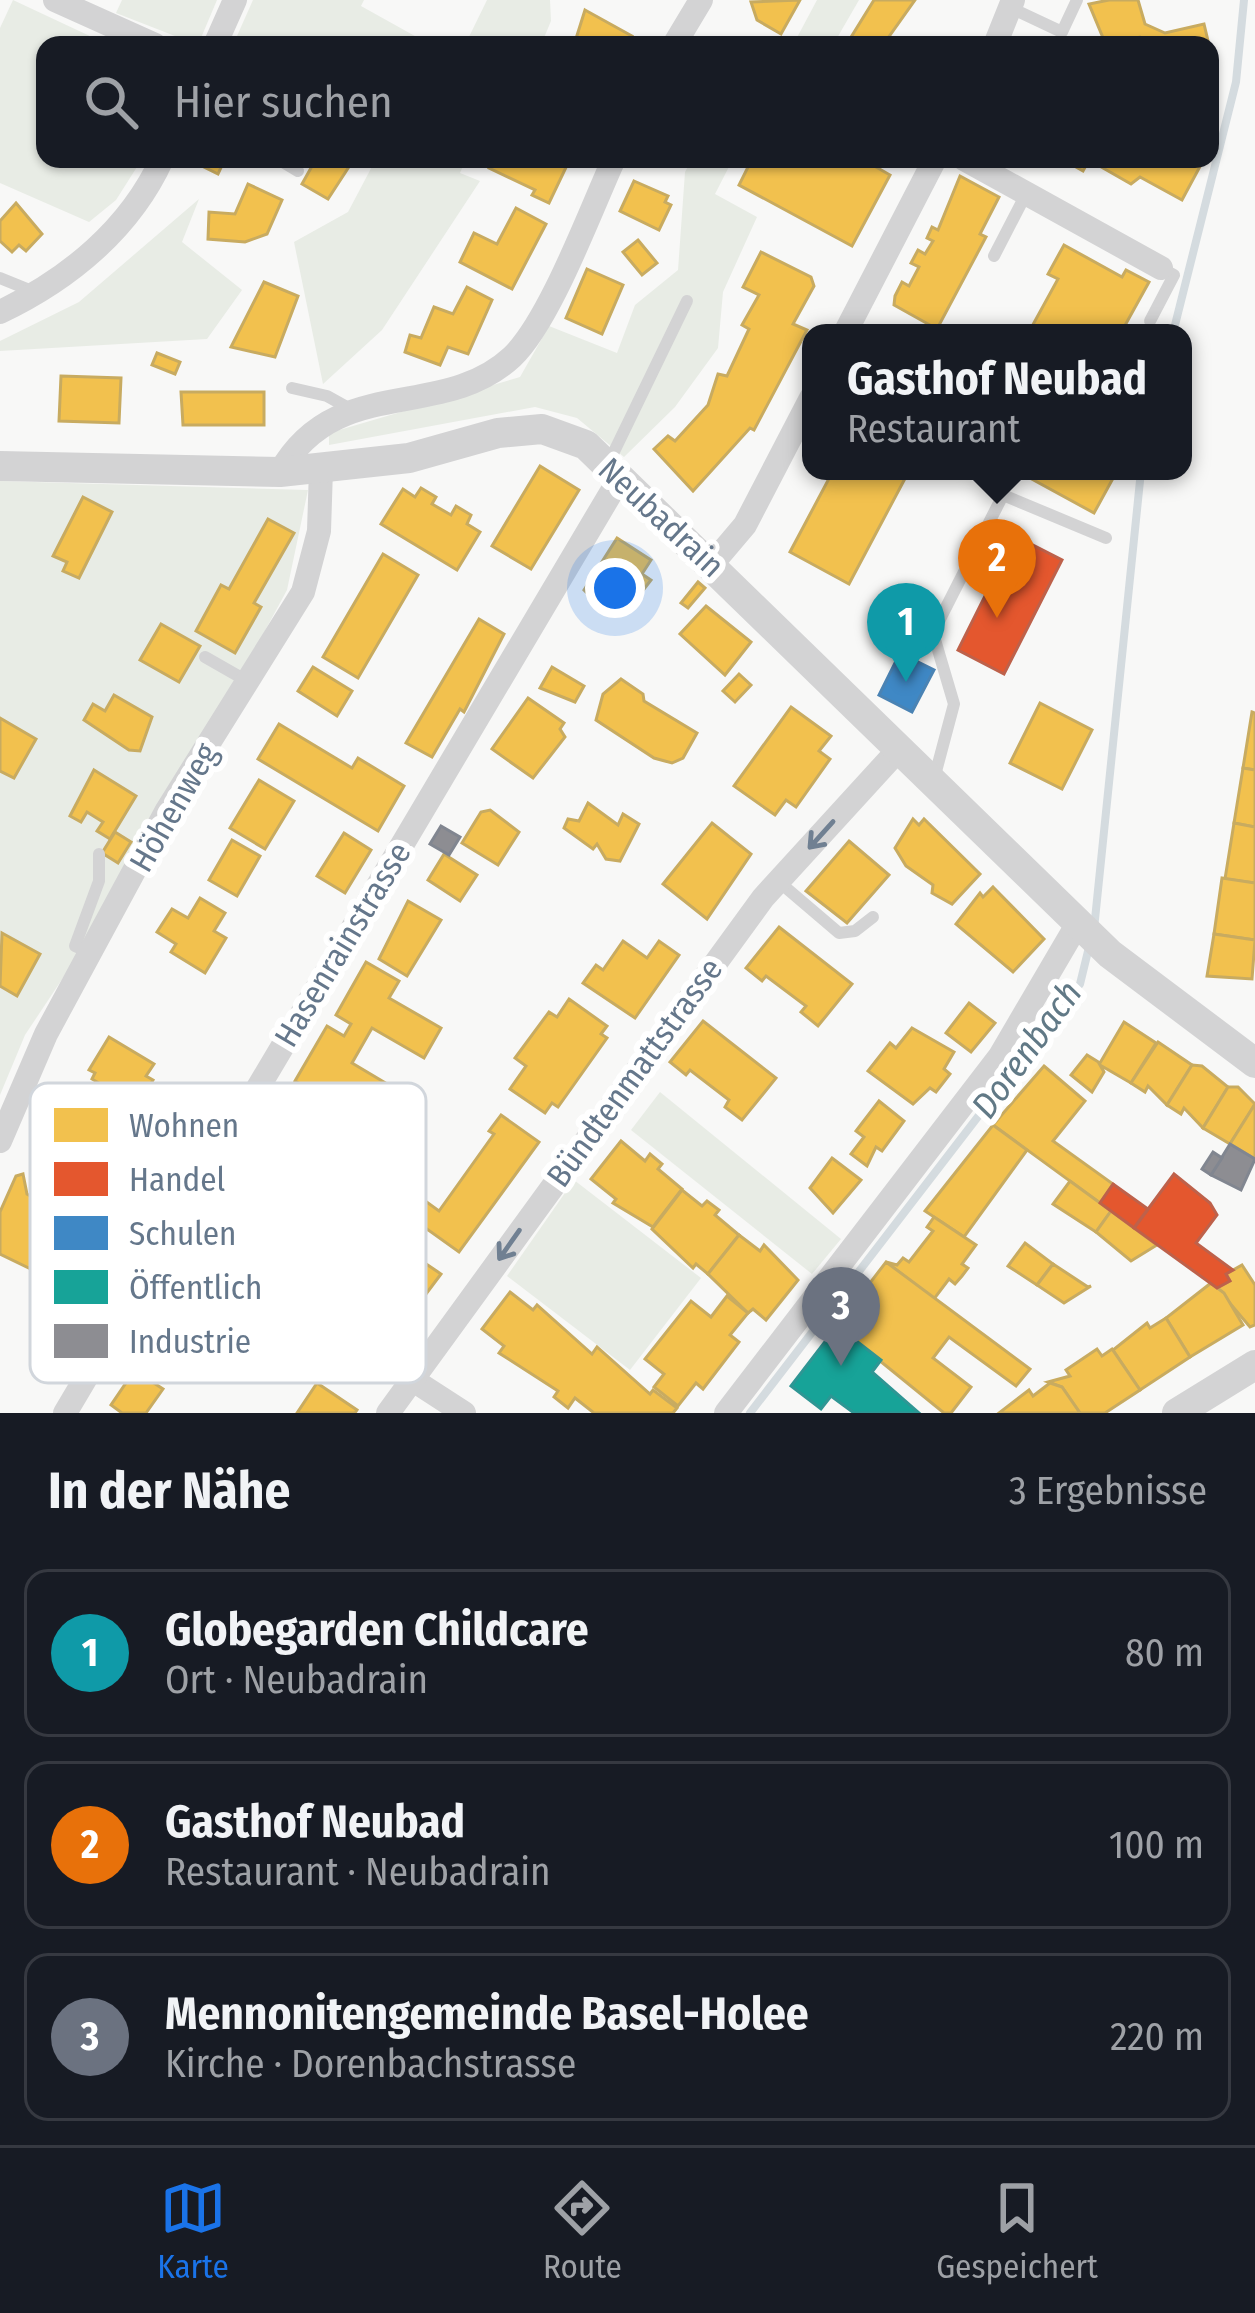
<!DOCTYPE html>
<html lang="de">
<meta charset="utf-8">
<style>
:root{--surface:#171b24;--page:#20242c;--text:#f1f3f6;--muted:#9ea1a6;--line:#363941;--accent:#1a73e8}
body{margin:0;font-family:"Fira Sans Condensed",sans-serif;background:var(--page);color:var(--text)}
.you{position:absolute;left:615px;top:588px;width:42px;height:42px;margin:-30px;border:9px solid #fff;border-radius:50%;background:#1a73e8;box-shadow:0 0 0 18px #1a73e833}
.badge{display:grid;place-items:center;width:78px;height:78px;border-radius:50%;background:var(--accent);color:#fff;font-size:39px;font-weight:700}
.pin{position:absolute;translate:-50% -99px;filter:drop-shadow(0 3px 6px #0008)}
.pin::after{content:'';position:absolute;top:63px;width:42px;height:36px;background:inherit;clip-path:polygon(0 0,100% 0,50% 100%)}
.popup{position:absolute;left:802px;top:324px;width:390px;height:156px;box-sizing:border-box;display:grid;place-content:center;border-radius:24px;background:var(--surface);filter:drop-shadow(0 3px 9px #0005);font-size:39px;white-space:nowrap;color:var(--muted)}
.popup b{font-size:45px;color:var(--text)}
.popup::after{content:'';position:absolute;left:50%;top:100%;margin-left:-24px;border:24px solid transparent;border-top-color:var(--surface)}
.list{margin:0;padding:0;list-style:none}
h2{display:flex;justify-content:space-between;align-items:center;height:156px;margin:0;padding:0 48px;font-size:51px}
h2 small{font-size:39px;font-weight:400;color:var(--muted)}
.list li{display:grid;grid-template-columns:78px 1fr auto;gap:36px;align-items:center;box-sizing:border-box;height:168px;margin:0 24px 24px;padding:0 24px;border:3px solid var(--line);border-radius:24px}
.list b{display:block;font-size:45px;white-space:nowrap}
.list p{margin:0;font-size:39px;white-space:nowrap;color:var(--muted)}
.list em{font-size:39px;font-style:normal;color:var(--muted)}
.icon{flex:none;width:66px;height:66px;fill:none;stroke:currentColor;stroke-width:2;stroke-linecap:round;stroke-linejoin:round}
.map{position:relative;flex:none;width:1255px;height:1413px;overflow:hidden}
.search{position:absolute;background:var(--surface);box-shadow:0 3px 9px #0004;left:36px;right:36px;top:36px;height:132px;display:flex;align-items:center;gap:30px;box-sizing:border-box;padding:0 42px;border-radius:24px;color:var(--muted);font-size:45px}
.sheet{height:732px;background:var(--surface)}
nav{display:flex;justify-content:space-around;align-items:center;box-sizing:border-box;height:168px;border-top:3px solid var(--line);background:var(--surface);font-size:33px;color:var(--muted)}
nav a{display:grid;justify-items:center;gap:6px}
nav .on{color:var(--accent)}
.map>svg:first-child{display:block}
</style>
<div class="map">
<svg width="1255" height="1413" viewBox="0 0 1255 1413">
<rect width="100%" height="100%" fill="#f8f8f7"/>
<g fill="#e8ece5">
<path d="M13,0L109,45H45V159H142L116,200L89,222L0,183V28Z"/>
<path d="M122,0H217L198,45L116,13Z"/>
<path d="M253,0H364L361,6L431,45H233Z"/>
<path d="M487,0H550L551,21L541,45H465Z"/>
<path d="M817,0H859L833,45H793Z"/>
<path d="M376,159H466L460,173L480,181L382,330L323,384L294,242L348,212Z"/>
<path d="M692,159H733L715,194L757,217L723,292L718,348L675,407L624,457L577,418L535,407L329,445V433L520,377L549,326L617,353L635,305L678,270L685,172Z"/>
<path d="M199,199L182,242L242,290L207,339L0,351V341L79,302Z"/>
<path d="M0,481L308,490L287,590L138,865L25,1035L0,1095Z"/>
<path d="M660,1092L841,1239L812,1274L631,1130Z"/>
<path d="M574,1180L701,1278L630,1370L507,1276Z"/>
</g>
<g fill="#f2c14e" stroke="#c8ab60" stroke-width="3">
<path d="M800,0L781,34L757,20L751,2Z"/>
<path d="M874,0H915L883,45H837L840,38L848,42Z"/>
<path d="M1109,0H1138L1145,24L1165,33L1204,24L1209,45H1159L1140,37L1106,45L1089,4Z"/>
<path d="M585,10L632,36L627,45H574Z"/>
<path d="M198,159H225L218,174L196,163Z"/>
<path d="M316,159H354L328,199L302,184Z"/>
<path d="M493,159L528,166L531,159H570L549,203L532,195L535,190L489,168Z"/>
<path d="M752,159H862L890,175L852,246L739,185Z"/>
<path d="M1062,159H1204L1182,200L1140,177L1131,184L1089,160L1083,171Z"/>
<path d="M960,176L999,197L980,234L986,237L937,329L894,305L895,296L902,282L909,286L919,267L911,263L918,250L925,254L933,241L927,238L932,227L938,230Z"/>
<path d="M634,181L668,196L665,202L671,205L659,230L620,211Z"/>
<path d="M248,184L282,200L267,234L245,242L208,239L209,212L235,214Z"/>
<path d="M16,203L42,234L26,251L19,245L12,252L0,241V221Z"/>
<path d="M516,208L546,224L512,289L460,262L474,233L497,244Z"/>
<path d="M638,240L657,263L642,275L623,252Z"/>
<path d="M1064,245L1122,277L1126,270L1149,282L1123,329L1129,333L1030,330L1058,279L1048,274Z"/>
<path d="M761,252L811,277L814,286L793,324L807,330L754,430L750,428L693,491L654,449L668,436L675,441L708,405L718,374L727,376L749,329L742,325L759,295L743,287Z"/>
<path d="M587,269L623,285L602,334L566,318Z"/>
<path d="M264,282L298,296L275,357L231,347Z"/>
<path d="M467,287L492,300L468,354L448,347L440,365L405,352L410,335L421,338L434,307L453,314Z"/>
<path d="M157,353L180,362L175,374L152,365Z"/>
<path d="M61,376L121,378L119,423L59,421Z"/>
<path d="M181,392H264V425H183Z"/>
<path d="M540,466L579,490L531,569L492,546Z"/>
<path d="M833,471H909L849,584L790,552Z"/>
<path d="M1017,471H1117L1094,513Z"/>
<path d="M421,488L436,497L432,504L451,515L456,506L471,515L467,524L480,532L457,570L381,524L403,489L415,497Z"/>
<path d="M83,497L112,512L79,578L63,571L67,562L53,556Z"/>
<path d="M268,519L294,533L254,603L261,607L235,653L196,631L221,585L229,589Z"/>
<path d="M617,538L651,560L642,574L651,580L634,602L628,598L619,612L609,605L605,611L584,590Z"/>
<path d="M383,554L418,575L358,678L323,657Z"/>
<path d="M698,582L705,588L688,608L681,603Z"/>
<path d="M706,606L751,642L725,675L680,634Z"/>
<path d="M479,619L504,634L464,712L460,709L432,757L406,743Z"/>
<path d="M161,624L200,646L179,682L140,660Z"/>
<path d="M313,667L352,691L337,716L298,691Z"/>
<path d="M552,667L584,686L575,702L540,688Z"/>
<path d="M739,674L751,685L735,702L723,691Z"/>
<path d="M621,679L643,694L644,701L697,733L683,758L672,763L654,758L596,720L603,694Z"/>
<path d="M114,695L152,717L140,751L129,750L84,720L93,704L105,711Z"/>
<path d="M528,698L564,723L560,729L565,737L533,778L492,749Z"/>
<path d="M1040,703L1092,730L1062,789L1010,763Z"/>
<path d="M791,707L831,736L819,751L830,759L796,807L786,800L775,815L734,786Z"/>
<path d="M1252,712L1255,713V770L1243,768Z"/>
<path d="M0,718L36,739L14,778L0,771Z"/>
<path d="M279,724L352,768L358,758L404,786L378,831L258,759Z"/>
<path d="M1243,768L1255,770V827L1234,823Z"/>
<path d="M94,770L136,796L110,839L97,831L103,822L87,812L81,822L70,816Z"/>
<path d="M259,780L294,801L265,849L230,828Z"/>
<path d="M588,803L618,825L623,814L639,824L620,861L606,859L597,844L593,849L564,828L568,819L579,821Z"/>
<path d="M490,810L519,832L498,865L462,843L481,812Z"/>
<path d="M913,819L919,825L924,819L980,874L952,904L932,893L933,885L906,866L895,848Z"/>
<path d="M712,823L751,854L707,919L663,884Z"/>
<path d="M1234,823L1255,827V883L1225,879Z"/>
<path d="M115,832L131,842L118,863L102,853Z"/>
<path d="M344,833L371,850L345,893L317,876Z"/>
<path d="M232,840L260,856L237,896L209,880Z"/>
<path d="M849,841L889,875L847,923L806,891Z"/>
<path d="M444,854L477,875L460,901L428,880Z"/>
<path d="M1222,878L1255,883V940L1214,934Z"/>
<path d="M993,887L1044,939L1013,972L956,924L980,893L983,897Z"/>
<path d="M200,898L225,913L214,931L226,938L205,973L171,952L176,944L157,932L172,909L188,918Z"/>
<path d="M408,901L441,920L407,976L379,959Z"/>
<path d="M779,927L852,984L818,1026L801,1012L806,1006L766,976L762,981L746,968Z"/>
<path d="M2,933L40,954L17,996L0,986Z"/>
<path d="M1214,934L1255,940L1252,979L1207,976Z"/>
<path d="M623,941L647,958L659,941L679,955L635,1018L583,983L596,965L603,970Z"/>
<path d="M366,962L399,981L389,998L441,1028L424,1058L372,1028L352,1063L404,1094L388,1121L334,1090L328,1100L295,1081L327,1026L344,1036L351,1024L336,1015Z"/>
<path d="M569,999L607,1026L601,1034L607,1038L558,1107L552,1103L545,1113L510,1089L526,1066L515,1058L549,1012L557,1017Z"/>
<path d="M969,1003L995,1023L971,1052L946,1033Z"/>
<path d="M703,1021L776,1078L742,1120L725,1107L729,1100L690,1070L686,1075L670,1062Z"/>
<path d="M1124,1022L1156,1043L1131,1083L1100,1065L1104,1072L1092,1092L1071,1075L1087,1055L1100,1063Z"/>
<path d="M912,1028L954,1052L944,1069L950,1074L936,1092L930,1088L913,1104L868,1071L890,1043L896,1048Z"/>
<path d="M109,1037L154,1064L146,1076L153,1080L137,1106L92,1079L95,1073L89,1070Z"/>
<path d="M1158,1042L1192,1065L1167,1105L1148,1086L1145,1092L1131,1083Z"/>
<path d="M1192,1065L1202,1066L1228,1087L1203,1128L1184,1108L1181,1114L1167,1105Z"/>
<path d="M1044,1066L1085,1101L1053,1141L1113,1184L1100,1203L993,1125Z"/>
<path d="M1228,1087H1238L1255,1104L1230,1144L1203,1128Z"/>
<path d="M296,1094L314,1104L308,1113L336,1130L319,1158L286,1139L252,1198L230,1185L265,1126L274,1131Z"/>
<path d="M879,1101L904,1121L882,1151L876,1147L867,1166L851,1154L864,1137L856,1131Z"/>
<path d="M193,1104L216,1117L197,1149L174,1136Z"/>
<path d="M1255,1104V1159L1230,1144Z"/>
<path d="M501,1115L539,1142L459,1252L427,1229L423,1235L407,1223L424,1200L439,1211L494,1134L489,1131Z"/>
<path d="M133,1118L182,1151L162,1183L110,1155Z"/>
<path d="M993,1125L1027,1150L964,1237L925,1211Z"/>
<path d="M621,1141L645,1161L650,1154L662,1164L658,1169L682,1189L653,1227L613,1203L616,1199L591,1179Z"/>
<path d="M832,1158L861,1180L833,1213L810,1188Z"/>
<path d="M23,1174L27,1194L77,1223L78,1243L64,1265L37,1272L0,1254V1212L16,1176Z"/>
<path d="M1070,1181L1111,1211L1096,1232L1053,1204Z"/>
<path d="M682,1190L702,1206L707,1201L719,1210L715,1215L739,1235L708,1274L696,1264L693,1268L652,1229Z"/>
<path d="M1111,1211L1157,1245L1131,1261L1096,1232Z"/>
<path d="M222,1214L253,1232L240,1255L266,1271L252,1295L195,1261Z"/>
<path d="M934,1217L976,1245L962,1264L968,1268L962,1276L955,1284L949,1279L934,1299L886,1262L897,1265L903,1258L909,1262L933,1231L927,1227Z"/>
<path d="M83,1218L118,1239L121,1248L89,1296L73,1300L62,1295V1277L47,1272L68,1267L82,1243Z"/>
<path d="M739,1235L760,1251L764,1245L798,1280L766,1320L753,1309L748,1313L708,1274Z"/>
<path d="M1025,1243L1053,1264L1037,1285L1008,1266Z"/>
<path d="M410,1253L441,1274L414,1310L376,1285L387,1268L396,1274Z"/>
<path d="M886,1262L1030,1369L1016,1386L949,1337L933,1358L971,1387L951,1413H944L837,1326Z"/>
<path d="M1053,1264L1088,1287L1091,1286L1064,1303L1037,1285Z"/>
<path d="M1242,1265L1255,1285V1325L1250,1327L1217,1288L1230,1281L1226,1274Z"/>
<path d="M187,1282L228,1307L213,1330L199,1321L190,1335L199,1340L180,1370L139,1345L172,1292L179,1296Z"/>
<path d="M1211,1283L1224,1293L1243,1325L1190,1357L1166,1318Z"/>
<path d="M510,1292L533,1310L537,1305L592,1354L597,1347L650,1394L653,1390L677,1408L673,1413H594L575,1398L568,1408L554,1397L558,1391L499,1353L504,1346L482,1329Z"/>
<path d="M727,1296L748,1313L730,1335L739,1342L703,1389L696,1383L678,1406L654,1387L664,1374L645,1359L691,1301L711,1317Z"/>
<path d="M369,1313L400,1334L371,1369L333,1343L344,1327L354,1334Z"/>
<path d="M1166,1318L1190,1357L1140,1390L1113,1350L1147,1323L1150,1328Z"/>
<path d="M127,1345L149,1360L140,1374L163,1389L146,1413H122L111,1405L134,1371L118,1359Z"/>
<path d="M1097,1349L1102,1356L1112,1349L1140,1390L1105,1413H1080L1062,1387L1048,1382L1070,1376L1066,1370Z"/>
<path d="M317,1383L357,1410L355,1413H297Z"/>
<path d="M1050,1383L1062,1387L1080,1413H999L1029,1390L1033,1396Z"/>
</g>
<g fill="#e4572e" stroke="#be614a" stroke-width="3">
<path d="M1015,536L1062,560L1004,674L958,650Z"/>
<path d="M1174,1174L1210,1203L1217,1215L1196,1243L1233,1270L1226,1274L1230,1281L1217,1288L1134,1228Z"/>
<path d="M1113,1184L1148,1209L1134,1228L1100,1203Z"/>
</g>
<path fill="#3f88c5" stroke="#4a83b4" stroke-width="3" d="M900,653L934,670L912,712L879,695Z"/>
<path fill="#17a398" stroke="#2e9694" stroke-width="3" d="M837,1326L881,1360L872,1372L919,1413H854L831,1396L821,1409L791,1386Z"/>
<g fill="#8d8d92" stroke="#818690" stroke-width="3">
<path d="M441,826L460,837L449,855L430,844Z"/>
<path d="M1230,1144L1255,1159L1241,1190L1211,1175Z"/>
<path d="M1213,1152L1222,1158L1211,1175L1202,1169Z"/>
</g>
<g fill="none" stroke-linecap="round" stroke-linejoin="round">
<g stroke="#d4dbdf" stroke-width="8">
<path d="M1173,333L1236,82L1244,0"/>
<path d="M1094,929L1141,471"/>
<path d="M750,1413L1080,984L1090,943"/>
</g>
<g stroke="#d3d3d4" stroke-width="12">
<path d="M1011,8L1062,32L1077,0"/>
<path d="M278,159L298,171"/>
<path d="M994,256L1026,194"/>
<path d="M0,278L32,291"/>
<path d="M1150,321L1174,275L1161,268"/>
<path d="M292,388L327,396L354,411"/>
<path d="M609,462L687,301"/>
<path d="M205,657L247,681"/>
<path d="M934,779L954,704L933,633L1003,495L1106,538"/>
<path d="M778,881L839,933L855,931L873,917"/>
<path d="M91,953L75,946L99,881V854"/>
<path d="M110,1288L130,1300"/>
</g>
<g stroke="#d3d3d4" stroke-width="24">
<path d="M55,0L155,45"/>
<path d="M215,45L235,0"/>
<path d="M674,45L701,0"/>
<path d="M995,45L1013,0"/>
<path d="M964,159L1161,268"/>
<path d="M0,312C69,279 130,229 162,159"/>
<path d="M845,333L935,159"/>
<path d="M280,472C336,373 442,422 512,357C550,321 591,209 614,159"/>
<path d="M712,564L745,525L811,398"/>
<path d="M0,1141L46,1034L167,810L303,592L319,531L321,469"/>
<path d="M413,1380L464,1413"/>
<path d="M65,1413L621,476"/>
<path d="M388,1413L763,898L900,748"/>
<path d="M726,1413L1000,1056L1078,923"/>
</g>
<g stroke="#d3d3d4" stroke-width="30">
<path d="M0,466L280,472L409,458L498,433L542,429L586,445L1110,954L1255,1063"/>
<path d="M1177,1413L1255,1365"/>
</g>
</g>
<defs><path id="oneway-shaft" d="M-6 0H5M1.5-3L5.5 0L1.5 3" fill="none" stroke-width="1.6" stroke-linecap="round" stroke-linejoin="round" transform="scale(3)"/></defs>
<g stroke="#708092">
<use href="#oneway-shaft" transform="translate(821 835) rotate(132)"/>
<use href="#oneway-shaft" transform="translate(509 1245) rotate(125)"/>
</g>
<g text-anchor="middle" stroke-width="12" stroke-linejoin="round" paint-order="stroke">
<g font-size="33" fill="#65778b" stroke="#fff">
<text transform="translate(662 517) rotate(43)" y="12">Neubadrain</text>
<text transform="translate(173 807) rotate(-60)" y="12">Höhenweg</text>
<text transform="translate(342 944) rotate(-59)" y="12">Hasenrainstrasse</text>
<text transform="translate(634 1072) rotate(-54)" y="12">Bündtenmattstrasse</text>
</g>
<g font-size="36" font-style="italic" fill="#617986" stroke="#fff">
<text transform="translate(1026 1049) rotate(-54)" y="13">Dorenbach</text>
</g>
</g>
<rect x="30" y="1083" width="396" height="300" rx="18" fill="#fff" stroke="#d1d6dc" stroke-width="3"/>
<rect x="54" y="1108" width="54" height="34" fill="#f2c14e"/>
<rect x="54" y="1162" width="54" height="34" fill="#e4572e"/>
<rect x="54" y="1216" width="54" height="34" fill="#3f88c5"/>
<rect x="54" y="1270" width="54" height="34" fill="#17a398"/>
<rect x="54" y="1324" width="54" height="34" fill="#8d8d92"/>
<g font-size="33" fill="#65778b">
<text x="129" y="1137">Wohnen</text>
<text x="129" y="1191">Handel</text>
<text x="129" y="1245">Schulen</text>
<text x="129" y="1299">Öffentlich</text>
<text x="129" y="1353">Industrie</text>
</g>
</svg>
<div class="you"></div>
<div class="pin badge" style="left:906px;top:682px;background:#0f9aa8">1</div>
<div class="pin badge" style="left:997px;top:618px;background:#e8710a">2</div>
<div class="popup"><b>Gasthof Neubad</b>Restaurant</div>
<div class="pin badge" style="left:841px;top:1366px;background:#6b7280">3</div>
<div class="search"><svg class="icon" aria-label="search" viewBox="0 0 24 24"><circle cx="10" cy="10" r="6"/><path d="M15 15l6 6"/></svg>Hier suchen</div>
</div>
<section class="sheet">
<h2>In der Nähe<small>3 Ergebnisse</small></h2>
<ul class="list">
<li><span class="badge" style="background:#0f9aa8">1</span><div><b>Globegarden Childcare</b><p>Ort · Neubadrain</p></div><em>80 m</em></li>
<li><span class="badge" style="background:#e8710a">2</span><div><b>Gasthof Neubad</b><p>Restaurant · Neubadrain</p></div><em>100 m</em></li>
<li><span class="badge" style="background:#6b7280">3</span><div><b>Mennonitengemeinde Basel-Holee</b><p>Kirche · Dorenbachstrasse</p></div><em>220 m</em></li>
</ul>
</section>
<nav>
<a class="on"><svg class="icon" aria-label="map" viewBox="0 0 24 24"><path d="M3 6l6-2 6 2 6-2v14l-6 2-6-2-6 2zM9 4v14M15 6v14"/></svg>Karte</a>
<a><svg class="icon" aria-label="directions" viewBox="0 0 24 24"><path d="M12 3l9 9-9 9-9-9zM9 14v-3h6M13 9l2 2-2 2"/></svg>Route</a>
<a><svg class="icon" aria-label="saved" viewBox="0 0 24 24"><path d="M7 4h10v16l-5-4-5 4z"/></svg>Gespeichert</a>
</nav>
